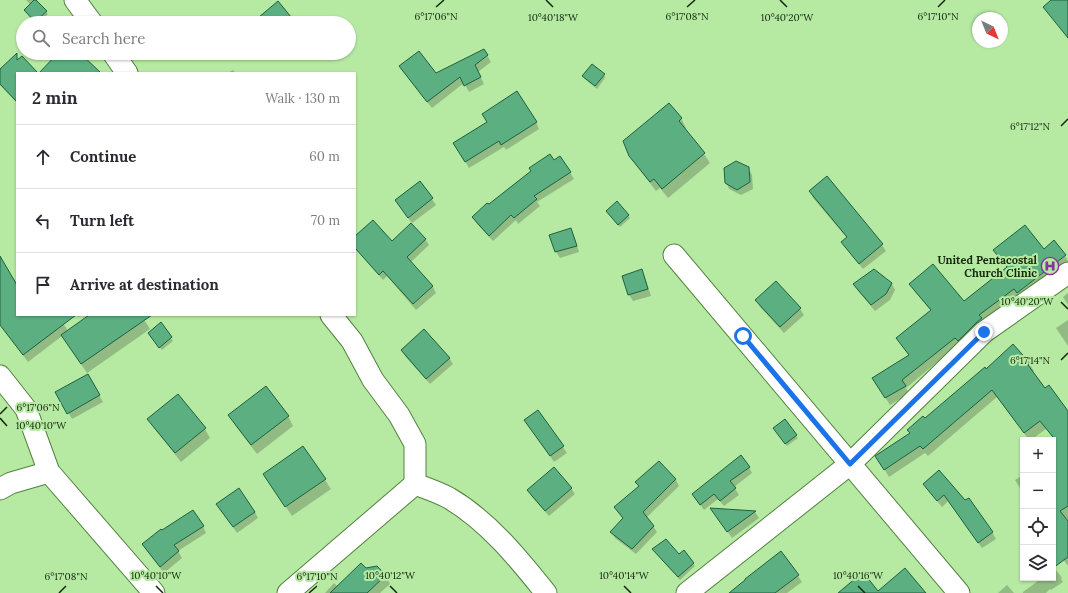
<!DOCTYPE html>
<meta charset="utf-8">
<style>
:root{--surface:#fff;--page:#f7f7f7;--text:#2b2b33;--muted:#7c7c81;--line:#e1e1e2}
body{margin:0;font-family:Lora,serif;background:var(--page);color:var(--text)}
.controls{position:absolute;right:12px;bottom:12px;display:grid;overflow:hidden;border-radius:0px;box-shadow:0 1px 3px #0004}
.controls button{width:36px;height:36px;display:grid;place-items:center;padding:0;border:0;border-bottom:1px solid var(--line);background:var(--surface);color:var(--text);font:20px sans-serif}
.compass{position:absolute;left:972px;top:12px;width:36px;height:36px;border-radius:50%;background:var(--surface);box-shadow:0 1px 3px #0004;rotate:137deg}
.stop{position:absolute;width:12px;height:12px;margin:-9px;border:3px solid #1a73e8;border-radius:50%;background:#fff}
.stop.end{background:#1a73e8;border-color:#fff;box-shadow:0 1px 4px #0008}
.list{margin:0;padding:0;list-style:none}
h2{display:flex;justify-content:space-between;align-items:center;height:52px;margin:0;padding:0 16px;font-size:17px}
h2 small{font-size:13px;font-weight:400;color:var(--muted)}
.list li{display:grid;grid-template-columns:26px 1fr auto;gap:12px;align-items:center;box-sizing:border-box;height:64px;padding:0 16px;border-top:1px solid var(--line)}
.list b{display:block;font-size:15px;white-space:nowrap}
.list em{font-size:13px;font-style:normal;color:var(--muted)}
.icon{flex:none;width:22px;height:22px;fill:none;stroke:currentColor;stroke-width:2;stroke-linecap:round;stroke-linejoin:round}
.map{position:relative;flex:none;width:1068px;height:593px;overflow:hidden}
.search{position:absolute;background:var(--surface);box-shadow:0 1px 3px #0004;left:16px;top:16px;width:340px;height:44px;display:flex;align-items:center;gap:10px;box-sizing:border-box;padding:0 14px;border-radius:22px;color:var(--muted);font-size:15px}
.panel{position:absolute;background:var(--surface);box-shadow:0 1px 3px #0004;left:16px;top:72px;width:340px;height:244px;border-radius:0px}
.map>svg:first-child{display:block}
</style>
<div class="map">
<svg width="1068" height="593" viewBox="0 0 1068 593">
<rect width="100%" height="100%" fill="#b6eaa3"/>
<g fill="#0003">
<path d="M26,0H36V1L48,14L39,23H36L27,13L31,5Z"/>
<path d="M484,50L491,62L478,72L484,84L469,92L464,83L432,108L404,73L400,67L436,74Z"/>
<path d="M0,70L37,73H17V103L0,85Z"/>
<path d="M233,70L235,73H228Z"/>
<path d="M604,75L605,78L597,89L585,79L583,76Z"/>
<path d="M681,118L686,128L685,130L704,154L710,163L668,198L660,188L656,191L636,165L630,155Z"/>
<path d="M536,122L539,129L506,150L504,147L469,168L454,143Z"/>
<path d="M553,162L570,172L574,179L537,202L540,206L518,224L516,220L493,241L477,224L473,218L489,206Z"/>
<path d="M748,168L752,175L753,189L741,195L729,189L726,182Z"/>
<path d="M827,177L882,245L886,251L863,269L846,248L842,242L847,238L813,198L810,191Z"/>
<path d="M419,183L432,199L436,205L412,223L400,207Z"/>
<path d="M607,212L628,215L630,218L620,227Z"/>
<path d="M570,229L574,236L579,252L560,258L556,252L551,236Z"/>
<path d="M355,237L392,243L425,239L429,245L411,262L433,287L436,293L416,310L387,276L383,280L355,248Z"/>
<path d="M994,250H1043L1065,256L1068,261V264L959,344L906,388L909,393L890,405L878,386L910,356L902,346L897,338L931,311L915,292L910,284L964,302L1008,268L999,257Z"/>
<path d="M0,258L16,284L17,283V315H58L68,331L91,315H141L150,329L87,373L62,336L28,362L0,325Z"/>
<path d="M641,270L645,277L651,296L633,301L629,295L623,276Z"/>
<path d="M874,270L892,284L895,290L890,300L875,311L858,291L854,285Z"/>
<path d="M1068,293V305L1063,297Z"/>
<path d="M757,301L800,309L804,315L784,333L760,307Z"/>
<path d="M1068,320V346L1056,328Z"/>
<path d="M160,324L173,341L162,350L150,336Z"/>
<path d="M402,350L449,358L453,364L430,384L405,356Z"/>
<path d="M1029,363L1034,371L1032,372L1040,383L1068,412V566L1053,546V455L1062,449L1046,429L1031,440H1029L997,397L928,456L925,453L889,477L881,464L910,434L908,430L924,420L986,370Z"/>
<path d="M88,375L103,402L72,419L57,393Z"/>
<path d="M538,411L567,453L554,462L529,426Z"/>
<path d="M229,415L288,416L293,426L257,454L235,425Z"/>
<path d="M148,419L205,429L210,438L181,462L154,428Z"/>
<path d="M776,431L796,436L798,438L787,446Z"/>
<path d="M659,462L676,480L679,486L646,518L653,526L657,532L636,554L615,538L611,532L623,519L615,508L639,487L637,482Z"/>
<path d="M749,467L752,473L734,487L739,495L724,506L718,499L704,510L693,495Z"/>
<path d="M939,471L992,532L996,539L982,548L948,501L942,507L928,490L924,484Z"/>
<path d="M1023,475V493L1015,480Z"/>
<path d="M325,480L331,489L292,516L270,483Z"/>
<path d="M571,488L575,494L549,516L532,497L528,490Z"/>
<path d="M712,509L755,512L759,518L732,538Z"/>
<path d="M221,510L255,512L258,518L237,533Z"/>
<path d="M203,526L206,533L178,551L182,558L164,573L147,551L143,545L162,531Z"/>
<path d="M653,550L679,555L693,564L695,566L680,580Z"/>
<path d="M1053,567L1060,575L1062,578L1061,579L1063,582L1051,590L1050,589L1046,593H1023V592L1042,578H1053Z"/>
<path d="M366,570L385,575L390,584L380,593H325L334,583L338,587Z"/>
<path d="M798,576L802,582L787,593H731Z"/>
<path d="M1007,585L1014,593H998Z"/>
</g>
<g fill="#5baf80" stroke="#1f6140">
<path d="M34,0H36L47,11L35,22L24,10Z"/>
<path d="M1051,0H1068V38L1043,7Z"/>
<path d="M278,1L296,23H252Z"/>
<path d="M484,49L488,55L475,65L481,77L464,86L460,77L427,102L399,66L419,51L436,73Z"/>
<path d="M17,53V60L22,56L38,73H17V102L0,84V69Z"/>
<path d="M58,53H80L101,73H39Z"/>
<path d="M592,64L605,74L595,86L582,76Z"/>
<path d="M517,91L537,122L501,145L499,141L465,162L453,143L487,122L482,114Z"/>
<path d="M669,103L682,118L679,121L705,153L662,189L654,179L650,182L629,156L623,141Z"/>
<path d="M550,154L554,160L560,156L571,172L534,196L537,199L514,218L511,215L489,236L472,217L487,203L489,204L531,171L529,168Z"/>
<path d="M736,161L749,167L750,182L737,190L725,183L724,168Z"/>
<path d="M827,176L883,244L859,264L841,242L847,237L809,191Z"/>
<path d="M420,181L433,198L408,218L395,200Z"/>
<path d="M617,201L629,215L618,225L606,211Z"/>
<path d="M373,220L392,241L411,223L426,239L407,257L433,286L413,304L383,271L379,275L355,248V236Z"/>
<path d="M1025,225L1044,249L1054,240L1066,255L1017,293L1014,289L979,315L982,318L976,323L958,341L955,338L902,380L906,386L885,398L872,378L909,355L896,338L931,310L909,284L933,264L964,301L1007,267L993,250Z"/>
<path d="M571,228L577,246L555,252L549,235Z"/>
<path d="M0,256L17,285V315H76L23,355L0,325Z"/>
<path d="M642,269L648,289L628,295L622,276Z"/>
<path d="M874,269L892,283L886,294L871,305L853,284Z"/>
<path d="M776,281L801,308L780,327L755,300Z"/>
<path d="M89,315H152L81,364L61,335Z"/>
<path d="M161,322L172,337L159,348L148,333Z"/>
<path d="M424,329L450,358L426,379L401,350Z"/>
<path d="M1013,344L1030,363L1028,365L1045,388L1049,385L1068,411V506L1060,511L1068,521V557L1053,568V437L1040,421L1024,433L992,390L923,449L920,446L884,470L875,456L910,433L907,430L923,416L925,418L985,367L986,369Z"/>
<path d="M88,374L100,395L67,414L55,392Z"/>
<path d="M266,386L289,416L251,445L228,415Z"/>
<path d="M178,394L206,428L175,453L147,419Z"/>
<path d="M538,410L564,446L550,456L524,420Z"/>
<path d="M785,419L797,435L785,444L773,428Z"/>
<path d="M303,446L326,479L285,507L263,474Z"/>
<path d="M741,455L750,467L730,481L736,488L720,501L714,494L700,505L692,494Z"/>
<path d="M659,461L676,479L643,512L654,526L632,549L610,532L623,518L614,507L639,486L635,482Z"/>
<path d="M554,467L572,488L545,511L527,490Z"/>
<path d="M939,470L965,500L969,498L993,532L978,543L944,495L937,501L923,484Z"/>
<path d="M239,488L255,512L233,527L216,504Z"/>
<path d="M710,508L756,511L727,532Z"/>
<path d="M193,510L204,526L174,545L179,551L160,567L142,544L161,529L162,530Z"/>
<path d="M666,539L679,554L684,550L694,563L678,577L652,549Z"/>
<path d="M781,551L799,575L775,593H729L745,580V579Z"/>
<path d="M361,563L366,568L377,566L386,575L367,593H330Z"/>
<path d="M905,568L926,593H838L863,572L878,591Z"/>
</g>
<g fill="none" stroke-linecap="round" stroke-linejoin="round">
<defs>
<g id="minor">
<path d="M75,0L92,23"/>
<path d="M113,53L127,73"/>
<path d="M674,255L959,593"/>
<path d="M331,315L352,341L373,380L399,415L415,444V484C426,488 438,492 449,498C488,521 518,558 546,593"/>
<path d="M0,376L26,409L49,472L154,593"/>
<path d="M0,489L11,483L49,472"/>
<path d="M288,593L415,484"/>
<path d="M687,593L850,464L984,332L1068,273"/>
</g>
</defs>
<use href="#minor" stroke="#538240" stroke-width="23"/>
<use href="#minor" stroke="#fff" stroke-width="21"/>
</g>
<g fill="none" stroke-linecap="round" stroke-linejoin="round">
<path stroke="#1a73e8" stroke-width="5" d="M743,336L850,464L984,332"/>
</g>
<path fill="none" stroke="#15280d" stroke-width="1.5" d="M546,0L553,7M780,0L787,7M436,7L444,0M687,7L695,0M938,7L945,0M1061,126L1068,119M1061,302L1068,309M1061,360L1068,353M0,414L7,407M0,418L7,426M156,586L163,593M390,586L397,593M624,586L631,593M858,586L865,593M59,593L66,586M309,593L317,586"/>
<defs>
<symbol id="hospital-ring" viewBox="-11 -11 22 22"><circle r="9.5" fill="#b6eaa3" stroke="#8732a0" stroke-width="1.5"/><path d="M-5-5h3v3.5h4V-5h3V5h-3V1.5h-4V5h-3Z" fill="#8732a0"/></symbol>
</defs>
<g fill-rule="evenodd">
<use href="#hospital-ring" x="1040" y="256" width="20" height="20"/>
</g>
<g text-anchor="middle" stroke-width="4" stroke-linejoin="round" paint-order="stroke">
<g font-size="11" font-weight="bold" fill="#15280d" stroke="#b6eaa3" text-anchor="end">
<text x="1037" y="264">United Pentacostal<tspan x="1037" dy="13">Church Clinic</tspan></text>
</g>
</g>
<g font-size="10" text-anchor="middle" fill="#15280d" stroke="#b6eaa3" stroke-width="4" stroke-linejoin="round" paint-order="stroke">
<text x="436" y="20">6°17'06"N</text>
<text x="687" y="20">6°17'08"N</text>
<text x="938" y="20">6°17'10"N</text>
<text x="553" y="21">10°40'18"W</text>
<text x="787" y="21">10°40'20"W</text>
<text x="1030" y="130">6°17'12"N</text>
<text x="1027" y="305">10°40'20"W</text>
<text x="1030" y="364">6°17'14"N</text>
<text x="38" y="411">6°17'06"N</text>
<text x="41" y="429">10°40'10"W</text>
<text x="156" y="579">10°40'10"W</text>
<text x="390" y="579">10°40'12"W</text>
<text x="624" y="579">10°40'14"W</text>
<text x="858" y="579">10°40'16"W</text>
<text x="66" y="580">6°17'08"N</text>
<text x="317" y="580">6°17'10"N</text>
</g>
</svg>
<div class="controls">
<button>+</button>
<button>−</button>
<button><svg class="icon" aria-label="locate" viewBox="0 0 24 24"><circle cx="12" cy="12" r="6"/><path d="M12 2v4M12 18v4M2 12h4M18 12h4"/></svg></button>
<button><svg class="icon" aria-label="layers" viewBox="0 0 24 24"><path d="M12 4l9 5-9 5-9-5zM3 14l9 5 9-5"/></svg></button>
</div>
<svg class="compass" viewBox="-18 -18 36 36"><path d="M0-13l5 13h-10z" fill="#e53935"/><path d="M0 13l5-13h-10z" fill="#7c7c81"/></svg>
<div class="stop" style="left:743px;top:336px"></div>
<div class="stop end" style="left:984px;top:332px"></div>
<div class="search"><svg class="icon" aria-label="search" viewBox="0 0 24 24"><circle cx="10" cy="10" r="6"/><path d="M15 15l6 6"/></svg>Search here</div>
<section class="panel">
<h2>2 min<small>Walk · 130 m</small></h2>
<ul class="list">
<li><svg class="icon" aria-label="ahead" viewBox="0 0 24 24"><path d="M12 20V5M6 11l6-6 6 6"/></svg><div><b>Continue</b></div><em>60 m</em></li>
<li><svg class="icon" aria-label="left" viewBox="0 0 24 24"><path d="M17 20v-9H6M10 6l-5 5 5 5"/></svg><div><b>Turn left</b></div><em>70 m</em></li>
<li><svg class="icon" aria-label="arrive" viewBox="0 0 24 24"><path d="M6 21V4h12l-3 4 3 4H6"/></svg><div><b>Arrive at destination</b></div></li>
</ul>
</section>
</div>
